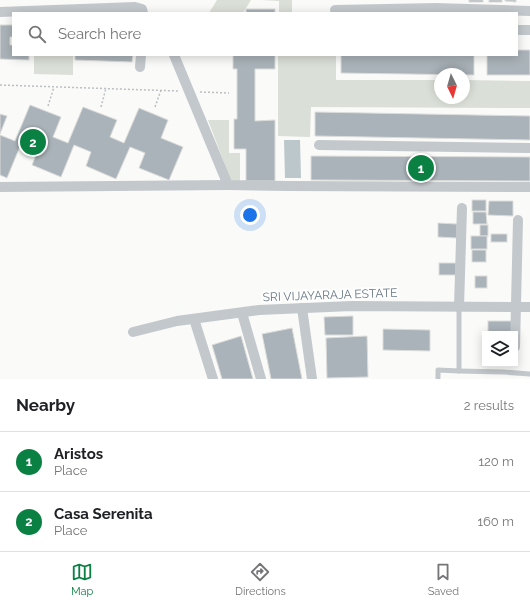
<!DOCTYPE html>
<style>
:root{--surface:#fff;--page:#f6f6f6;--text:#202124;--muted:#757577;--line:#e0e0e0;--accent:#0b8043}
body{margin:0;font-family:Raleway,sans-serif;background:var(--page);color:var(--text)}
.controls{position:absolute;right:12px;bottom:12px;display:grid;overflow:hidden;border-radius:0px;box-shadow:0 2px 10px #0003}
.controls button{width:36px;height:36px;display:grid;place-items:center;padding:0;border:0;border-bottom:1px solid var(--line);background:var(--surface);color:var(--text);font:20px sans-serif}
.compass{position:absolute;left:434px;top:68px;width:36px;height:36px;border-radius:50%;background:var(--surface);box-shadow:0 2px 10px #0003;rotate:175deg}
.you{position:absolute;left:250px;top:215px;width:14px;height:14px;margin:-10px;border:3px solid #fff;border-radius:50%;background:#1a73e8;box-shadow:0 0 0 6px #1a73e833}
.badge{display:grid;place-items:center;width:26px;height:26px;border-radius:50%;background:var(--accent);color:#fff;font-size:13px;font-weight:700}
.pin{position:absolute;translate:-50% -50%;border:2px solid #fff;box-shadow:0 1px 4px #0006}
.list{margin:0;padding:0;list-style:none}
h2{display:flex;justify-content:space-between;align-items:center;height:52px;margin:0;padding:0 16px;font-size:17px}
h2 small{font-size:13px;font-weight:400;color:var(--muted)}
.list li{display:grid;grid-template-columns:26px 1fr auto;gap:12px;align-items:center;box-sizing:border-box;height:60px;padding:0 16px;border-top:1px solid var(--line)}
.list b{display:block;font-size:15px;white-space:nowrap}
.list p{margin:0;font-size:13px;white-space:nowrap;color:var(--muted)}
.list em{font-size:13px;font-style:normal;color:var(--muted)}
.icon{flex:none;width:22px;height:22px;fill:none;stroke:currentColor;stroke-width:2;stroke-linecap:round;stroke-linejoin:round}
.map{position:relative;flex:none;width:530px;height:379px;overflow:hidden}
.search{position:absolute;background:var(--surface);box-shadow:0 2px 10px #0003;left:12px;right:12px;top:12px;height:44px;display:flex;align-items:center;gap:10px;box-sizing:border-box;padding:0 14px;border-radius:0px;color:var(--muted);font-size:15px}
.sheet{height:172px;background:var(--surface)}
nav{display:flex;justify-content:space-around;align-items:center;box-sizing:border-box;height:56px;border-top:1px solid var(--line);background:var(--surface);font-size:11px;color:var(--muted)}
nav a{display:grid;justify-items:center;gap:2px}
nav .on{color:var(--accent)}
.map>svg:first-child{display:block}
</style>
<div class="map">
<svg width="530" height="379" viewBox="0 0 530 379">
<rect width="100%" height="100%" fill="#fafaf8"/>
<g fill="#dadfd7">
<path d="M217,0H251L243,13H209Z"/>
<path d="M261,0H292V13H279V1Z"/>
<path d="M34,55H73V75L34,74Z"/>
<path d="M278,55H336V80H440V98H464V80L530,81V108L311,107L310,137L278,136Z"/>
<path d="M208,120H229V153H240V181H231Z"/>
</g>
<path fill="#bbc7cb" d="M284,140H300L301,178H285Z"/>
<g fill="#aab3b9" stroke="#dcdcda">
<rect x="469" y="0" width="14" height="2"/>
<rect x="489" y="0" width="13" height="2"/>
<path d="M505,0H516V2L505,1Z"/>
<rect x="246" y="9" width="29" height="4"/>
<path d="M0,25H13V37H10V45H13V55H29V60L0,59Z"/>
<path d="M517,50H530V75H487V55H517Z"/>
<path d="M75,55H133L132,62L75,60Z"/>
<path d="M233,55H275V69H255V121L275,120V181H246V149H234V119H237V69H233Z"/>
<path d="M341,55H474V75L341,73Z"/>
<path d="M30,105L61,117L53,137L68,143L83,107L117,120L110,137L124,143L139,108L168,120L161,138L183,147L169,180L139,168L145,153L130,147L116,179L86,166L91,152L74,145L61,177L32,165L38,150L21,144L7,178L0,175V135L15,141Z"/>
<path d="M315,112L530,116V140L315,136Z"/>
<path d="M0,114L7,116L0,134Z"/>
<path d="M311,156L530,157V181L311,180Z"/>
<rect x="472" y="200" width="14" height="11"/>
<path d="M489,201H513V216L488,215Z"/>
<path d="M473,212H486L487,224H473Z"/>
<path d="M438,223L457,224V238L438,237Z"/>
<rect x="480" y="225" width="8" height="11"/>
<rect x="491" y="234" width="16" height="8"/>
<rect x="471" y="236" width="16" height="13"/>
<rect x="472" y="250" width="14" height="12"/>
<rect x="439" y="263" width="17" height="12"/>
<rect x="475" y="276" width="12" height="12"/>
<path d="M353,316V335H325L324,317Z"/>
<rect x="488" y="321" width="24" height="13"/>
<path d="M292,328L302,379H271L262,334Z"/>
<path d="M383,329L430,330V351L383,350Z"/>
<path d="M241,336L253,379H222L212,345Z"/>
<path d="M367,336L368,377L327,378L326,338Z"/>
</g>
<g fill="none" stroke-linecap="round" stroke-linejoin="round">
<g stroke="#bbbfc2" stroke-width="1.5" stroke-dasharray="2 2" stroke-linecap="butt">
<path d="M0,85L178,91"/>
<path d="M200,92L229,93"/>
<path d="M48,106L54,87"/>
<path d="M101,107L106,88"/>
<path d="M155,107L161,90"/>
</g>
<g stroke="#c3c8cc" stroke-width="5">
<path d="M459,371L503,372L530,374"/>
<path d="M438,379V370L459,371V307"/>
</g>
<g stroke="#c3c8cc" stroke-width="10">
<path d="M335,10L436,8L530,11"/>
<path d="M0,12L135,7L142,9L143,13"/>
<path d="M517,30H530"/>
<path d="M174,55L228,185L288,186L530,187"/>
<path d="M140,67L141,55"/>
<path d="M319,145L530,148"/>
<path d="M0,187L228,185"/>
<path d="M459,307L462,208"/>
<path d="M302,308L312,379"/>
<path d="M242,313L261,379"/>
<path d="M194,319L213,379"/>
<path d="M133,332L177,321L259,310L352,306L530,307"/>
<path d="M515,347L518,220"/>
</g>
</g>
<g text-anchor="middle" stroke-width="4" stroke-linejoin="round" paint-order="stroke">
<g font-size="12" fill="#657683" stroke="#fff">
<text transform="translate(330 295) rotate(-2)" y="4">SRI VIJAYARAJA ESTATE</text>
</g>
</g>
</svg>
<div class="controls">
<button><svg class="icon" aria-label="layers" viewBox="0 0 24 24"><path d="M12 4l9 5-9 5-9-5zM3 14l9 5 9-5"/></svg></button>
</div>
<svg class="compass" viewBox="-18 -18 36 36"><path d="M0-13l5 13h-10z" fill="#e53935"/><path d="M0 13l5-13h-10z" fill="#757577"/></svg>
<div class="you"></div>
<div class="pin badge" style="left:421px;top:168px">1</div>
<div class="pin badge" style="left:33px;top:142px">2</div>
<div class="search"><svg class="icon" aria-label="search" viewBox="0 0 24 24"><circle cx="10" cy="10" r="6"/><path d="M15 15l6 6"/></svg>Search here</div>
</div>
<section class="sheet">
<h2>Nearby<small>2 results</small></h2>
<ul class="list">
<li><span class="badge">1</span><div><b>Aristos</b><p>Place</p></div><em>120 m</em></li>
<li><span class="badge">2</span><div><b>Casa Serenita</b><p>Place</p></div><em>160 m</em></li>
</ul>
</section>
<nav>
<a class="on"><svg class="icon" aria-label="map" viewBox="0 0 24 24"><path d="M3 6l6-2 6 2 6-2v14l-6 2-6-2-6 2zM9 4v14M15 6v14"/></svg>Map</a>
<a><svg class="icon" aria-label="directions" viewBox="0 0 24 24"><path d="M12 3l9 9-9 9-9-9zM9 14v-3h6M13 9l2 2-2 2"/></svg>Directions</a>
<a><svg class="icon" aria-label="saved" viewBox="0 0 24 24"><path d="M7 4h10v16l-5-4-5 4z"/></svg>Saved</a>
</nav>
